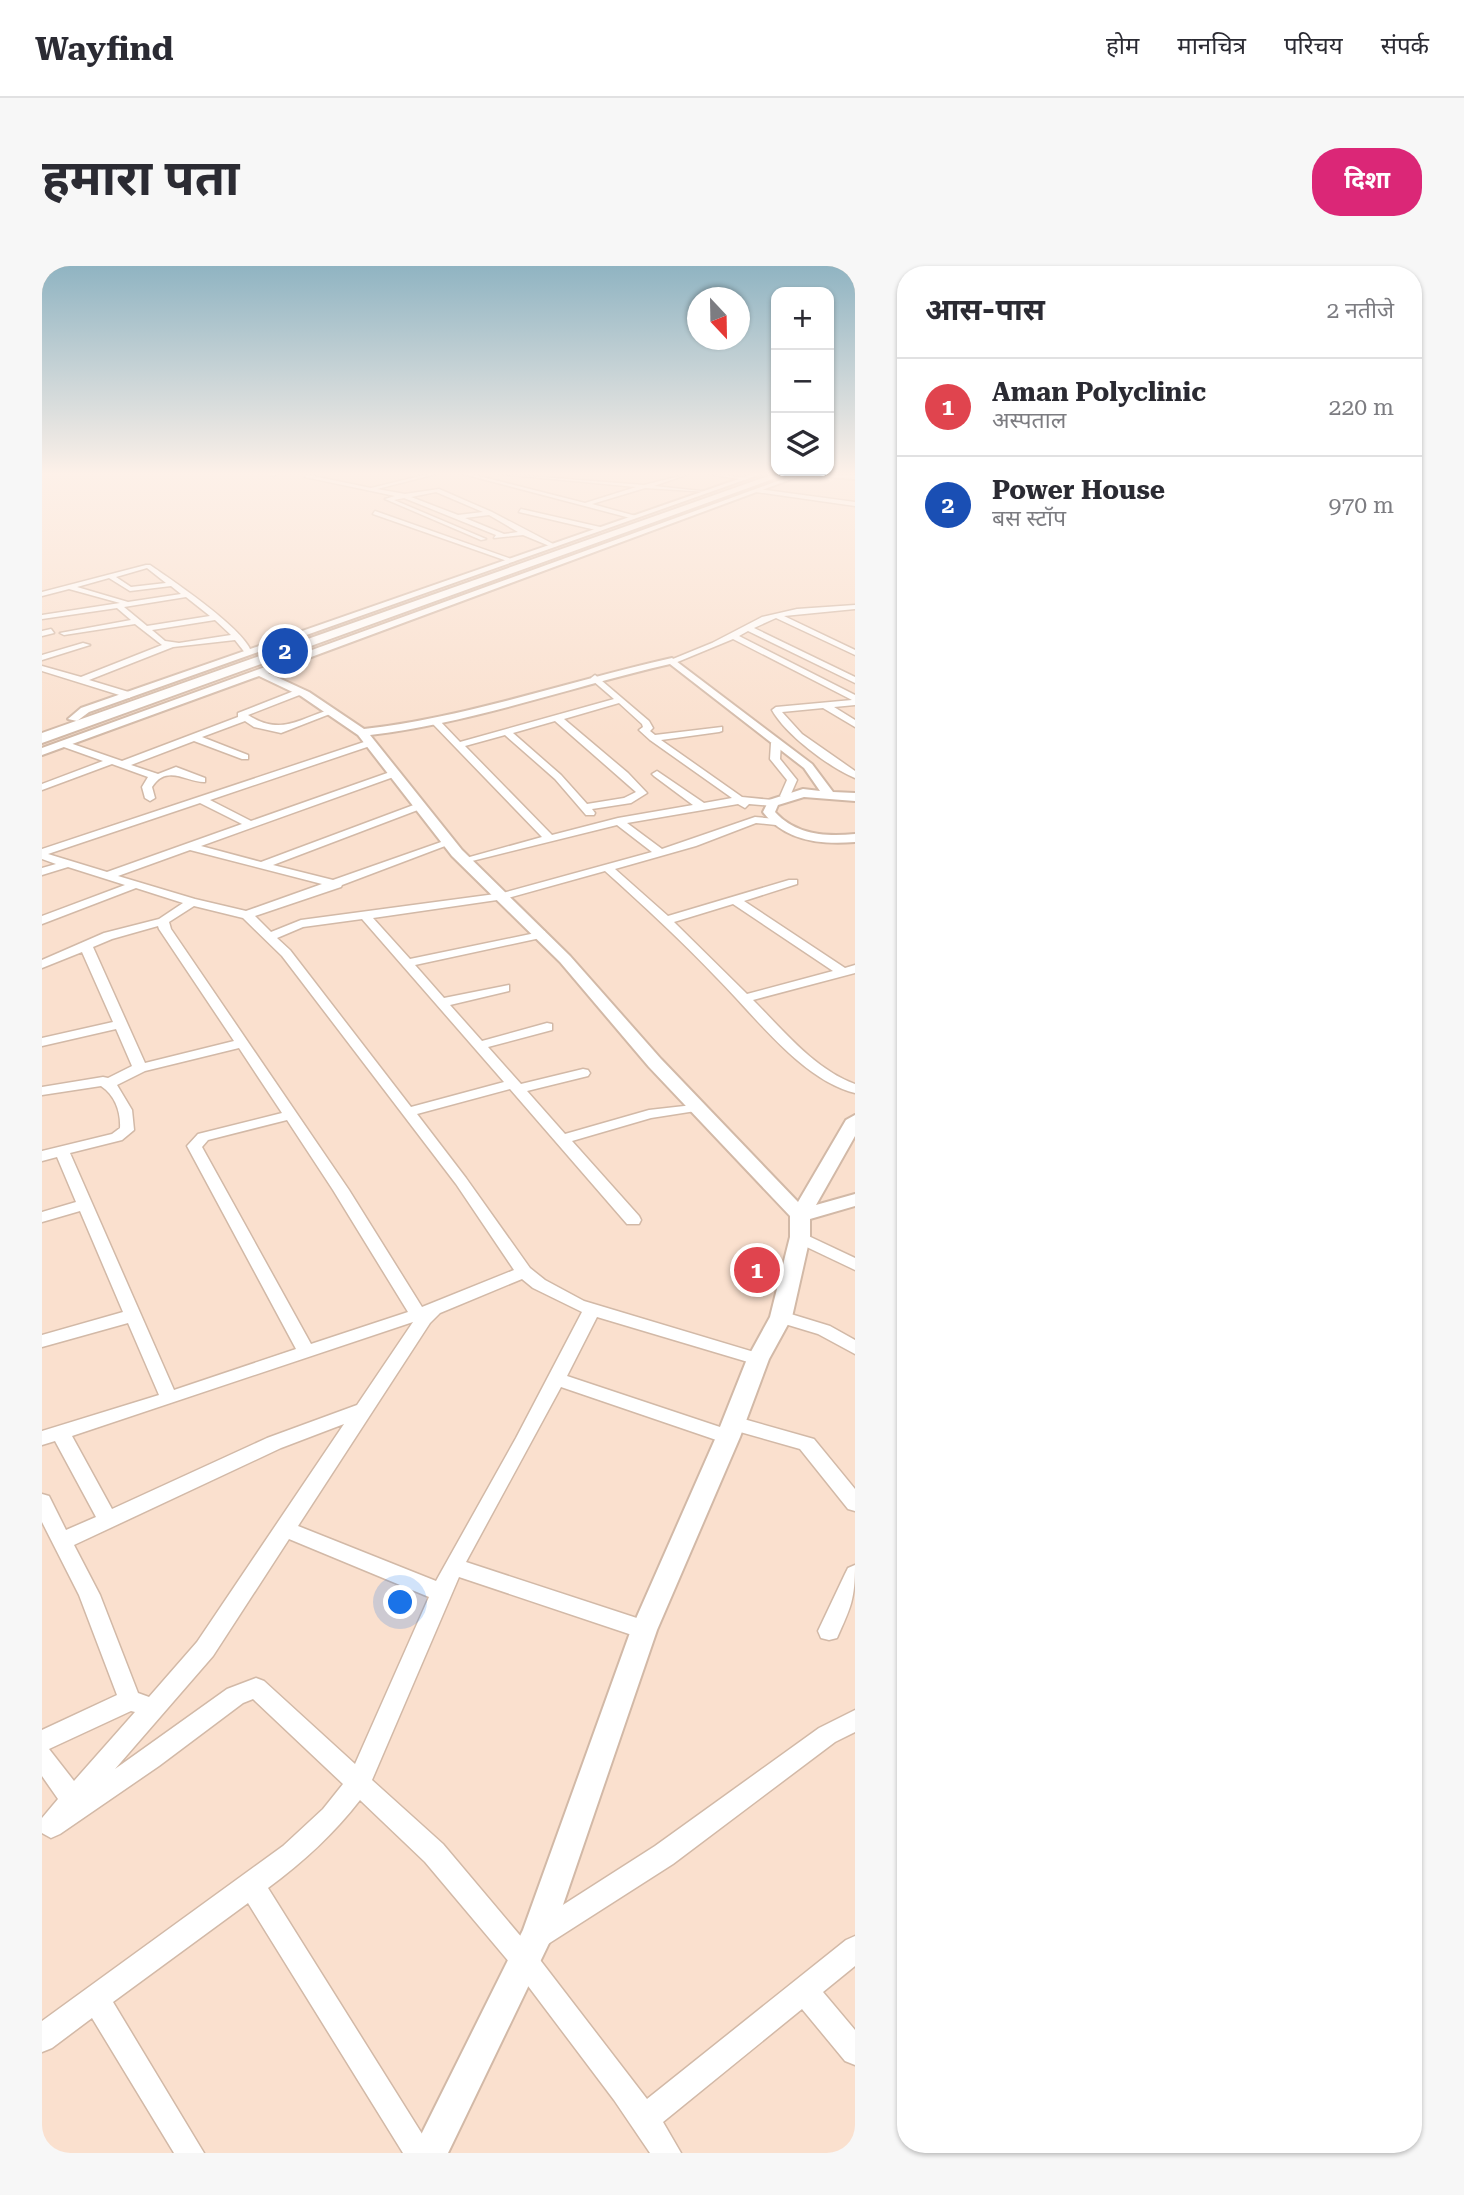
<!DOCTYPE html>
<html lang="hi">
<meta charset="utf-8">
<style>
:root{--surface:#fff;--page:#f7f7f7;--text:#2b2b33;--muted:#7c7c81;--line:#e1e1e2;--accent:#db2777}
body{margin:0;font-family:"Roboto Serif","Noto Sans Devanagari",serif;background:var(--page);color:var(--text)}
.controls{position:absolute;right:21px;top:21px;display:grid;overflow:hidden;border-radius:14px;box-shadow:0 2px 5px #0004}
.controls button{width:63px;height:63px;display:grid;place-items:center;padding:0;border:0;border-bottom:2px solid var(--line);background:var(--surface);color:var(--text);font:35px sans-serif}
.compass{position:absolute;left:645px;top:21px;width:63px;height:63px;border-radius:50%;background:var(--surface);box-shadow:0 2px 5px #0004;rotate:158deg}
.you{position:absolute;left:359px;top:1337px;width:24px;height:24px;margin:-18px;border:5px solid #fff;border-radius:50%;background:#1a73e8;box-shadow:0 0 0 10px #1a73e833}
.badge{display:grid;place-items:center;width:46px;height:46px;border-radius:50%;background:var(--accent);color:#fff;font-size:23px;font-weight:700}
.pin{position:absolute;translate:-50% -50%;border:4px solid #fff;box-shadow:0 2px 7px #0006}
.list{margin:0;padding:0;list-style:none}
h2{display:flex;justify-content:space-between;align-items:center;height:91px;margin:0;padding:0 28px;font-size:30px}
h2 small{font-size:23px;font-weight:400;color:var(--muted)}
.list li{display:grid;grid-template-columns:46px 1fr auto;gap:21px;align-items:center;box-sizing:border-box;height:98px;padding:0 28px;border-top:2px solid var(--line)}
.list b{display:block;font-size:26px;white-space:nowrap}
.list p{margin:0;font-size:23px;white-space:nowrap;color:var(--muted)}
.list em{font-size:23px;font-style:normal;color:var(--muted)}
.icon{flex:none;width:38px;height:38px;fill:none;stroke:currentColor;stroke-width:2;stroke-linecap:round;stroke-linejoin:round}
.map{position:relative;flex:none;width:813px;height:1887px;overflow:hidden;border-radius:28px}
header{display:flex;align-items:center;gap:42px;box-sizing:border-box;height:98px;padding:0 35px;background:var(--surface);border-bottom:2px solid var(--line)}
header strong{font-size:33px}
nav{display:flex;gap:38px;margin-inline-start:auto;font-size:24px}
.intro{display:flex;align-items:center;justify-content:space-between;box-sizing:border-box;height:168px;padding:0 42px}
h1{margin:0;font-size:49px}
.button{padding:18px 32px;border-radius:28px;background:var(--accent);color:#fff;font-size:24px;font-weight:700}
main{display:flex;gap:42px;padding:0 42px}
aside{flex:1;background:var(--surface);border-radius:28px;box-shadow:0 2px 5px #0004}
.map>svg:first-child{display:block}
</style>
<header>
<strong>Wayfind</strong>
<nav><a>होम</a><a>मानचित्र</a><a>परिचय</a><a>संपर्क</a></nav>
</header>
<div class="intro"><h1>हमारा पता</h1><a class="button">दिशा</a></div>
<main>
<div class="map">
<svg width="813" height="1887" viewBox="0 0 813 1887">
<rect width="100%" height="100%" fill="#fae0ce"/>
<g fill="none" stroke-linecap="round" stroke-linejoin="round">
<defs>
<g id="minor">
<path d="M227,208H234L231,210Z"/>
<path d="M386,208H394L335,223L363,228L397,223L450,246L515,280L510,281L481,269L452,272L454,269L362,232L352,234L444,273L439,274L343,233L353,230L263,211L266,209L329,222ZM394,226L441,246L416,249L369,231ZM447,249L476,266L462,268L423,252Z"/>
<path d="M421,208H429L543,237L594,221L458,208L602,219L646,208L612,220L668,226L603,222L550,238L594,250L592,253Z"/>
<path d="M667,208L706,212L703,214Z"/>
<path d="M716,223L813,236V240L714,226Z"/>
<path d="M479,243L558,261L561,263L558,265L477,246Z"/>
<path d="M333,245L472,294L473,295L468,296L331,248Z"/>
<path d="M104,299H108C130,314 206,365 210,388H204L193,374L131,381L47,414L90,427L91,429L87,432L0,405V400L39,411L120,379L93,358L22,369L18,367L89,354L75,342L0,353V349L78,337L27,323L0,330V326ZM105,302L124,317L89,321L74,311ZM67,312L88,325L129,320L139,328L86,336L35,321ZM144,331L168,350L105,360L82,341ZM173,354L189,369L137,377L123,375L110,364Z"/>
<path d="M813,339V343L742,350L813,384V389L734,352L712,362L813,411V417L706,365L697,370L813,429V439L792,441L813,454V461L781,442L740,446L760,468L813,505V512C787,501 744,469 730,444L734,441L810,434L691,373L633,397L626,395L670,377L720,351L755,343Z"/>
<path d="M9,363L12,367L0,370V365Z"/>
<path d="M41,377L48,379L0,394V389Z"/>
<path d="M553,409L607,455L611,462L608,465L613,469L680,461V465L677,466L619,474L700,531L731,534L736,537L731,540L707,538L703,542L696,538L585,557L620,583L713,551L734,553L739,556L734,559L714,557L654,580L573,603L626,650L747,614H755V618L702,635L803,702L813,699V707L711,734C741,764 772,803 813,818V827C760,814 713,750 675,712C639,674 602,640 563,605L462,633L331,652L368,693L503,665V671L373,699L402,732L467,719V725L408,739L440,775L505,757L510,758V764L446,781L479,818L541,803L546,804L548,807L546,810L485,825L523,868L607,844L660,838L662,841L660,844L609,852L530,875L597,950L599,954L597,958H585L468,823L375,848L424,912L488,1002L503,1014L542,1035L722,1089L725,1093L722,1097L716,1099L555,1051L525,1110L693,1166L695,1171L693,1176L686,1178L519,1121L424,1296L610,1357L613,1364L610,1371L602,1373L417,1311L330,1514L401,1578L492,1686L605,1833L804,1674L813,1670V1700L781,1726L813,1764V1799L803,1795L760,1743L621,1856L639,1887H608L572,1834L474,1704L383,1596L318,1534C291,1569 261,1596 226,1622L392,1887H361L206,1637L71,1736L162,1887H132L50,1752L10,1782L0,1786V1755L241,1580L281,1543L301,1518L211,1433L201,1437L117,1500L18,1568L9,1572L0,1567V1552L16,1533L0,1510V1464L75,1429L37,1329L0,1256V1228L7,1230L24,1264L54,1251L13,1175L0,1179V1165L117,1129L86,1057L0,1081V1069L81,1046L38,945L0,956V946L34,936L15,891L0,895V885L70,868L78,862C79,846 73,829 59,820L0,829V821L61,811L66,812L90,800L74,763L0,780V772L71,756L40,686L0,702V694L62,667L117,653L141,637L94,622L0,658V650L83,619L26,601L0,609V602L14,598L0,593V583L328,474L331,475V479L168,534L209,555L351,505H357V509L159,580L219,596L377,537L382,540L381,542L231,599L291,614L402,575L411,577L300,619L299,621L213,650L229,666L259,654L461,627L610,586L575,559L422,597L417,594L500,571L390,457V453H396L418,476L572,433L550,414L549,412ZM577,437L600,458L601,461L597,464L608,474L690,532L662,537L615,505L610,508L612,510L651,539L576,552L510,569L423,480L463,469L513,513L544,549H552L553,547L550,543L589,537L605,527L586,507L522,453ZM513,455L594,526L582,532L545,538L519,509L471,467ZM158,537L200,558L65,606L6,588ZM148,584L280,618L204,645L153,633L76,610ZM691,638L791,705L705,728L632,656ZM152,640L201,652L240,690L414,918L472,1004L380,1041L307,924L129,663L127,656ZM320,653L462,816L369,841L248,684L235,672L261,661ZM116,660L117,663L192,775L103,797L51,681L70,673ZM197,782L240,847L156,868L145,880L254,1083L132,1124L28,887L80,874L92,864L90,844L75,819L103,805ZM245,854L291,924L366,1046L269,1078L160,881L166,874ZM480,1013L491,1022L540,1046L474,1172L394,1315L256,1260L388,1057L398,1047ZM371,1056L315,1139L225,1172L70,1243L30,1170ZM302,1158L155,1376L107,1431L96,1427L58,1329L32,1279L239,1182ZM247,1273L387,1331L313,1498L222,1415L214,1412L185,1423L73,1503L171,1390ZM89,1445L93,1446L32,1515L7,1483Z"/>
<path d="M257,423L261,426L260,428L206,449C237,469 254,455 286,444L293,446L239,467L212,461L203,455L160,471L206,489V493H200L152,475L89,499L116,508L134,501L163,512V516C146,517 125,497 110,521L113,532L108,535L103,532L100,521L106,511L70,498L0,524V518L61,495L19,480V476H25L80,495L196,451V447Z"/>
<path d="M734,474L739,477L738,493L755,514L748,530L743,533L738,530L745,514L728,493L729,477Z"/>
<path d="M758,966L813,992V1004L752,975L750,971L752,967Z"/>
<path d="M739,1045L788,1060L813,1074V1088L776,1068L733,1055L730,1051L733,1047Z"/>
<path d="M691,1150L772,1173L813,1223V1245L806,1243L758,1183L684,1162L682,1157L684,1152Z"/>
<path d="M813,1299C813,1333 809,1341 795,1372L787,1374L779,1372L776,1365L803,1308L806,1302Z"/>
<path d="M813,1444V1466L793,1476L631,1598L506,1678L497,1682L488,1678L484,1669L488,1660L613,1580L777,1462Z"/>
</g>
<g id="tertiary">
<path d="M711,208H719L47,446L35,455L26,453L39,442Z"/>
<path d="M755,208H763L226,407L267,426L322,463C426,451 528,415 630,392L770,498L791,526L813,527V535L762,531L736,539L733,546C754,569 784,571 813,568V576C779,579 743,575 721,546L727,534L761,523L778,525L762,502L628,398C528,421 429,457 328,469L420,584L528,690L619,793L756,936L804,854L813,849V870L774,939L813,928V940L768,953V971L750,1051L727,1093L698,1171L615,1364L510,1671L406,1887H370L481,1664L589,1364L674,1171L705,1093L728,1051L748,971V950L607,801L518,696L410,590L316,469L259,430L217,410L0,489V482Z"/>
<path d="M774,208L813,209V213L777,210Z"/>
</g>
<path id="trunk" d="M732,208H745L0,477V467Z"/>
</defs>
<use href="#minor" stroke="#d2b9a7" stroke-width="3"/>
<use href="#tertiary" stroke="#d2b9a7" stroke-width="4"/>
<use href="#trunk" stroke="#d2b9a7" stroke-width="4"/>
<use href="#minor" fill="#fff" fill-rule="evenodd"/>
<use href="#tertiary" fill="#fff" fill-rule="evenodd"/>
<use href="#trunk" fill="#fff" fill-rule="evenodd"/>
</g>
<linearGradient id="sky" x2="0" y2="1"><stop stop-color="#90b4c2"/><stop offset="0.44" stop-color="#fdf1e9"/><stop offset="1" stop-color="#fdf1e9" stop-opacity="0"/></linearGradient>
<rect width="813" height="472" fill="url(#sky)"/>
</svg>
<div class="controls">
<button>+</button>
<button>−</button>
<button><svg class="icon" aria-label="layers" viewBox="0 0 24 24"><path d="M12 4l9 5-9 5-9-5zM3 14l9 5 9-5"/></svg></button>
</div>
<svg class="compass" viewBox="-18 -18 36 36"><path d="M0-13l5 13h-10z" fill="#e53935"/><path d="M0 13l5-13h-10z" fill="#7c7c81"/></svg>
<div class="you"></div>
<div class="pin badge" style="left:715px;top:1004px;background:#e0444e">1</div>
<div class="pin badge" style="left:243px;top:385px;background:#1a4fb4">2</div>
</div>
<aside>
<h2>आस-पास<small>2 नतीजे</small></h2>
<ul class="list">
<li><span class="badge" style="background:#e0444e">1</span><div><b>Aman Polyclinic</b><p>अस्पताल</p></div><em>220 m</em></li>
<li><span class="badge" style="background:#1a4fb4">2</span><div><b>Power House</b><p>बस स्टॉप</p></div><em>970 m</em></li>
</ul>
</aside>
</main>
